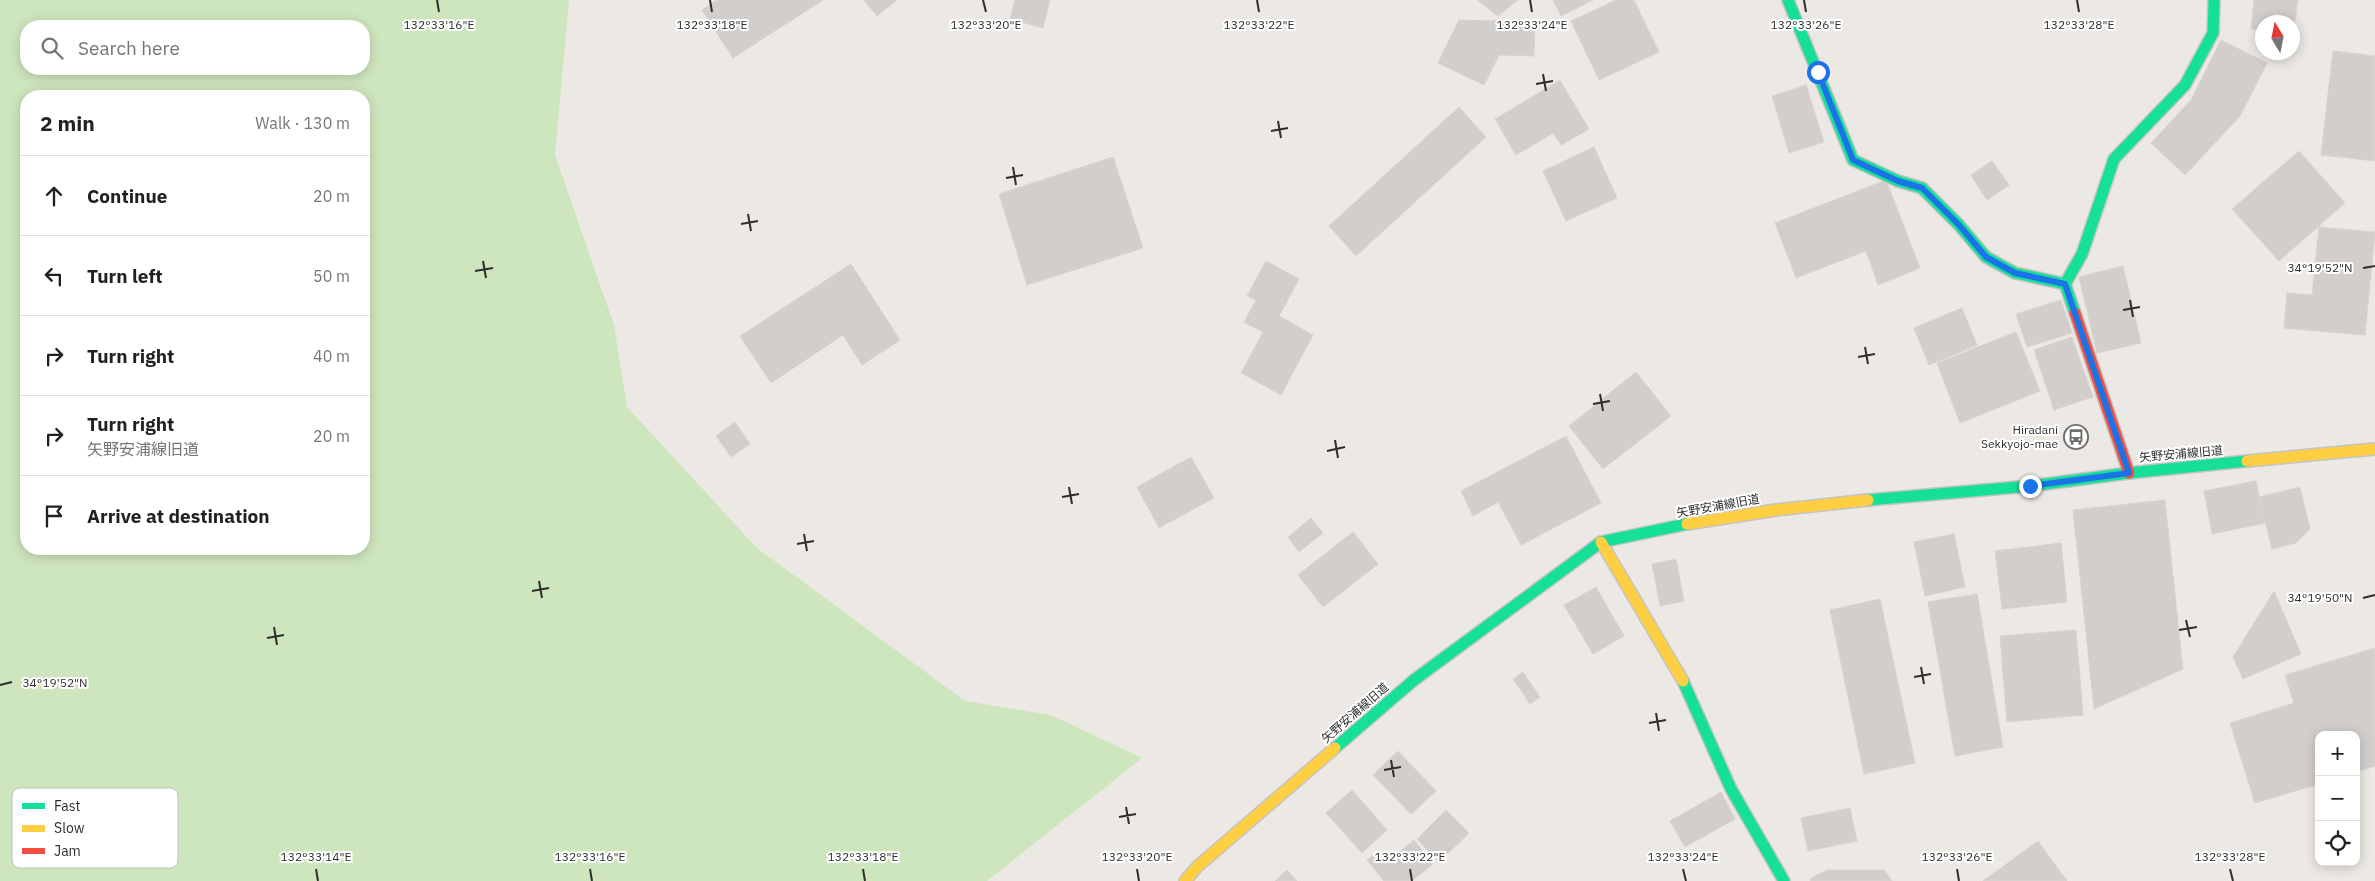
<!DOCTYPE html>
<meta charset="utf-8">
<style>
:root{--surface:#fff;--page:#f6f6f6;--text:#202124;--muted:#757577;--line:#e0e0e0}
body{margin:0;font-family:"IBM Plex Sans","Noto Sans JP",sans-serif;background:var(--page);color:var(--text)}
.controls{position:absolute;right:15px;bottom:15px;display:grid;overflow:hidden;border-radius:10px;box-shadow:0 2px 12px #0003}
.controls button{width:45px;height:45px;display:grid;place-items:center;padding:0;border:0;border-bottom:1px solid var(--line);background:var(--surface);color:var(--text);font:25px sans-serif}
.compass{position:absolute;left:2255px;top:15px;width:45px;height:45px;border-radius:50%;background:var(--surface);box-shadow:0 2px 12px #0003;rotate:350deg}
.stop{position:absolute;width:15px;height:15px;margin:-11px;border:4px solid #1a73e8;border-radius:50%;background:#fff}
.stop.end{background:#1a73e8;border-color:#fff;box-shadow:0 1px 5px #0008}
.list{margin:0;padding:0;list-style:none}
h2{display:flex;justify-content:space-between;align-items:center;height:65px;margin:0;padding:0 20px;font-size:21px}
h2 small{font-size:16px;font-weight:400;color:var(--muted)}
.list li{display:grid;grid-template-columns:32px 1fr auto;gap:15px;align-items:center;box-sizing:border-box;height:80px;padding:0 20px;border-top:1px solid var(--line)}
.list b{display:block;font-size:19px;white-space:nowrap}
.list p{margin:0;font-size:16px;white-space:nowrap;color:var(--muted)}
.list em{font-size:16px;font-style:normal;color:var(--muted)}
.icon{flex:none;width:28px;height:28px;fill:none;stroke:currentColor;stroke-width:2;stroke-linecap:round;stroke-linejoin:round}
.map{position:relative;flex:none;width:2375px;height:881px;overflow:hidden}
.search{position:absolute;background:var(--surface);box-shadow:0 2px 12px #0003;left:20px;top:20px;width:350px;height:55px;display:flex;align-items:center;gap:12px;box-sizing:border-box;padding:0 18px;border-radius:20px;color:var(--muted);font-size:19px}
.panel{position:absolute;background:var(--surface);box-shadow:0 2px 12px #0003;left:20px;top:90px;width:350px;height:465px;border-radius:20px}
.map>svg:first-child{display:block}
</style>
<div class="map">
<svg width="2375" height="881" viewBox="0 0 2375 881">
<rect width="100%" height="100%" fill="#ece8e4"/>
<path fill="#cee6be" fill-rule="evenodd" d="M0,0H569L555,155L614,325L627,407L757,548L965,701L1051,715L1142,758L987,881H0ZM26,26H364V69H26ZM26,96H364V549H26Z"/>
<g fill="#d1cecb" stroke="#d7d4d0">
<path d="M717,0H823L733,58L702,10Z"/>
<path d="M864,0H897L877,16Z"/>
<path d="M1015,0H1050L1043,28L1010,19Z"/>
<path d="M1477,0H1518L1498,16Z"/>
<path d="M1553,0H1593L1561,16Z"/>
<path d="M1616,0H1634L1659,52L1599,80L1571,21Z"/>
<path d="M2254,0H2298L2293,34L2292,22H2262V30L2251,29Z"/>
<path d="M1459,20L1535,22L1534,56L1499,55L1484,85L1438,63Z"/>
<path d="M2221,40L2267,63L2240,116L2185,175L2151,143L2191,100Z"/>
<path d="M2333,51L2375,56V161L2321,155Z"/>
<path d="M1560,80L1589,129L1561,145L1553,133L1516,155L1495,119Z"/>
<path d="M1806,85L1824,142L1789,153L1772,96Z"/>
<path d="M1459,107L1486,137L1356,256L1329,226Z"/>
<path d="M1594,147L1617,198L1566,221L1543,171Z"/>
<path d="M2299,151L2345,203L2279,261L2232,209Z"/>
<path d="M1113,157L1143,248L1027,285L999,194Z"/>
<path d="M1992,161L2009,185L1987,200L1971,175Z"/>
<path d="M1886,180L1920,268L1878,285L1866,251L1796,278L1775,223Z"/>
<path d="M2319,227L2375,232L2365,335L2284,328L2287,293L2312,295Z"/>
<path d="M1266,261L1299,279L1279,316L1313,335L1281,395L1241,373L1263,332L1244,322L1256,300L1247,296Z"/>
<path d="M851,264L900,340L862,365L843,335L771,383L740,336Z"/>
<path d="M2123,266L2141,343L2097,353L2079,277Z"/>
<path d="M2061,300L2072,333L2027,347L2016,314Z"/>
<path d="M1962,308L1977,345L1929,365L1914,328Z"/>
<path d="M2016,332L2040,391L1960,423L1937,363Z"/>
<path d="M2072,337L2093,397L2054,410L2034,350Z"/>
<path d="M1636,372L1671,416L1603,469L1569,426Z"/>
<path d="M735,422L750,444L731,457L716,436Z"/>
<path d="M1566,436L1601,503L1521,545L1498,502L1473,516L1461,491Z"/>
<path d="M1191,457L1214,498L1159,528L1137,487Z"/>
<path d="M2256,481L2265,523L2212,534L2204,491Z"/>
<path d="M2300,487L2310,529L2296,543L2272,549L2259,497Z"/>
<path d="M2165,500L2183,669L2094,709L2073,510Z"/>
<path d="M1311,518L1323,533L1299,552L1288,537Z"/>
<path d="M1353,532L1378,564L1323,607L1298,575Z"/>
<path d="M1954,534L1965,587L1925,596L1914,542Z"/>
<path d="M2061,543L2067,602L2002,609L1995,551Z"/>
<path d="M1676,559L1684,601L1660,606L1652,564Z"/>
<path d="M1596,587L1624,636L1593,654L1564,605Z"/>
<path d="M2274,591L2301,654L2243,679L2233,657Z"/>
<path d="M1977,594L2003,747L1955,756L1928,602Z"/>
<path d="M1880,599L1915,763L1864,774L1830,610Z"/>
<path d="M2076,630L2083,715L2007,722L2000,636Z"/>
<path d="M2375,648V766L2356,772V735H2319V784L2255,803L2230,723L2294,703L2285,675Z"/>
<path d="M1523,672L1540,697L1530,704L1513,679Z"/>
<path d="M1398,751L1436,791L1411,814L1373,775Z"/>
<path d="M1352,790L1387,830L1362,853L1326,813Z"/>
<path d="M1721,792L1735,819L1685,847L1670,821Z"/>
<path d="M1850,808L1857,841L1808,851L1801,818Z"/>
<path d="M1446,810L1469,833L1439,862L1417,839Z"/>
<path d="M1414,840L1433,864L1412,881H1384L1367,860L1377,852L1386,864Z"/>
<path d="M2038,841L2067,881H1983Z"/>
<path d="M1287,870L1297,881H1275Z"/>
<path d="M1827,870H1884L1892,881H1811L1810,879Z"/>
</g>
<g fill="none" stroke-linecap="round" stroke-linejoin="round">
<defs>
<g id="fast">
<path d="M1788,0L1853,160L1898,181L1922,188L1959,225L1986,257L2015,273L2065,284"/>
<path d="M2075,313L2065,284L2082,254L2114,159L2185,85L2213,33L2214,0"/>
<path d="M1868,500L2030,486L2129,473L2247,461"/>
<path d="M1683,681L1731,789L1784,881"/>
<path d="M1335,748L1414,680L1601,542L1687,524"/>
</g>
<g id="slow">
<path d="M2247,461L2375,449"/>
<path d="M1687,524L1776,510L1868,500"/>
<path d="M1601,542L1683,681"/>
<path d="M1185,881L1198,866L1335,748"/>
</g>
<path id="jam" d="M2075,313L2129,473"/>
</defs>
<use href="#fast" stroke="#c5c4c5" stroke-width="14"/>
<use href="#slow" stroke="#c5c4c5" stroke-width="14"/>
<use href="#jam" stroke="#c5c4c5" stroke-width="14"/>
<use href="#fast" stroke="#16e098" stroke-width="11"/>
<use href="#slow" stroke="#ffcf43" stroke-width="11"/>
<use href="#jam" stroke="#f24e42" stroke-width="11"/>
</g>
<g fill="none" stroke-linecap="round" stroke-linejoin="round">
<path stroke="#1a73e8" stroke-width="6" d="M1818,72L1853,160L1898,181L1922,188L1959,225L1986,257L2015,273L2065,284L2129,473L2030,486"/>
</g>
<path fill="none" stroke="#2e2e2e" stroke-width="2" d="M437,0L439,12M710,0L712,12M983,0L986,12M1257,0L1259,12M1530,0L1532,12M1804,0L1806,12M2077,0L2079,12M1543,74L1546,91M1536,84L1553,81M1278,121L1281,138M1271,131L1288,128M1013,167L1016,185M1006,178L1023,175M748,214L751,231M741,224L758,221M483,261L486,278M2363,268L2375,266M475,271L493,268M2130,300L2133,317M2123,310L2140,307M1865,347L1868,364M1858,357L1875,354M1600,394L1603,411M1593,404L1610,401M1335,440L1338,458M1327,451L1345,447M1069,487L1072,504M1062,497L1079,494M804,534L807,551M797,544L814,541M539,581L542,598M532,591L549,588M2363,598L2375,595M2186,620L2190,637M274,627L277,645M2179,630L2197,627M267,638L284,635M1921,667L1924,684M1914,677L1931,674M0,685L12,682M1656,713L1659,731M1649,723L1666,720M1391,760L1394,777M1384,770L1401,767M1126,807L1129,824M1119,817L1136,814M316,869L318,881M590,869L592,881M863,869L865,881M1137,869L1139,881M1410,869L1412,881M1683,869L1686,881M1957,869L1959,881M2230,869L2233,881"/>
<defs>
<symbol id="bus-ring" viewBox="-11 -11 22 22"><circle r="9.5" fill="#fff" stroke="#706f6e" stroke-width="1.5"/><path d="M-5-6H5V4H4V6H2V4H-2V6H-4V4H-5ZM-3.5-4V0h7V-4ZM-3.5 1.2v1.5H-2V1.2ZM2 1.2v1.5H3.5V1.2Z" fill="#706f6e"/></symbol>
</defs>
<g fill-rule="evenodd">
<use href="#bus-ring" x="2062" y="423" width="28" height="28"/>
</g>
<g text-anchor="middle" stroke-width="4" stroke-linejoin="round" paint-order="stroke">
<g font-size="12" fill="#2e2e2e" stroke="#fff" text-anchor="end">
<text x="2058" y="434">Hiradani<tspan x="2058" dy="14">Sekkyojo-mae</tspan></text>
</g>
<g font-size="12" fill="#2e2e2e" stroke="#fff">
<text transform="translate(2181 454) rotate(-5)" y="4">矢野安浦線旧道</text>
<text transform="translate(1718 506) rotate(-10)" y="4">矢野安浦線旧道</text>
<text transform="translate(1355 713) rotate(-41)" y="4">矢野安浦線旧道</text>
</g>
</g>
<rect x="12" y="788" width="166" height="80" rx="8" fill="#fff" stroke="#c0c0c0" stroke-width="1"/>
<rect x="22" y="803" width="23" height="6" fill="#16e098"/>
<rect x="22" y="825" width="23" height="7" fill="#ffcf43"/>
<rect x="22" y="848" width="23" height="6" fill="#f24e42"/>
<g font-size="14" fill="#2e2e2e">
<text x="54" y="811">Fast</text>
<text x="54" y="833">Slow</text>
<text x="54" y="856">Jam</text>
</g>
<g font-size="12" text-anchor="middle" fill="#2e2e2e" stroke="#fff" stroke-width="4" stroke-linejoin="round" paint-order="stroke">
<text x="439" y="29">132°33'16"E</text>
<text x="712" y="29">132°33'18"E</text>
<text x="986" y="29">132°33'20"E</text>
<text x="1259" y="29">132°33'22"E</text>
<text x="1532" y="29">132°33'24"E</text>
<text x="1806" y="29">132°33'26"E</text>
<text x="2079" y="29">132°33'28"E</text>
<text x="2320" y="272">34°19'52"N</text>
<text x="2320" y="602">34°19'50"N</text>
<text x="55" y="687">34°19'52"N</text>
<text x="316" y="861">132°33'14"E</text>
<text x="590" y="861">132°33'16"E</text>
<text x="863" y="861">132°33'18"E</text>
<text x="1137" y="861">132°33'20"E</text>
<text x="1410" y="861">132°33'22"E</text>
<text x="1683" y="861">132°33'24"E</text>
<text x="1957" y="861">132°33'26"E</text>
<text x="2230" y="861">132°33'28"E</text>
</g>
</svg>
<div class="controls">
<button>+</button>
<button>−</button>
<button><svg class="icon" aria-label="locate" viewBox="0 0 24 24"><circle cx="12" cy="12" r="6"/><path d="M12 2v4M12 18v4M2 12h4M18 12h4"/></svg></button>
</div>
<svg class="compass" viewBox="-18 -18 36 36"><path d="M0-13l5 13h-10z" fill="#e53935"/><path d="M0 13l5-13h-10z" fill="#757577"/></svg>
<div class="stop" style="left:1818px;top:72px"></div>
<div class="stop end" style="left:2030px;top:486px"></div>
<div class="search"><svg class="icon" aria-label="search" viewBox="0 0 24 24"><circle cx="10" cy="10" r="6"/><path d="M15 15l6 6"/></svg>Search here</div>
<section class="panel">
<h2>2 min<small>Walk · 130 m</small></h2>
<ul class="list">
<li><svg class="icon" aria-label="ahead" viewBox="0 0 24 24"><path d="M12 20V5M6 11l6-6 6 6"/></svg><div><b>Continue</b></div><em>20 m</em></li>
<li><svg class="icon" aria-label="left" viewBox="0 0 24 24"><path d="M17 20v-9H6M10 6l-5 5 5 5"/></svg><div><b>Turn left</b></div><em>50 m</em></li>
<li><svg class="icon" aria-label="right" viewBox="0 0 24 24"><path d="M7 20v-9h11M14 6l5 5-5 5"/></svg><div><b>Turn right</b></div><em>40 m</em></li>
<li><svg class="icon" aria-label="right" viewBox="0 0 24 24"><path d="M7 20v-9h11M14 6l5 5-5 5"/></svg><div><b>Turn right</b><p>矢野安浦線旧道</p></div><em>20 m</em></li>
<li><svg class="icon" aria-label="arrive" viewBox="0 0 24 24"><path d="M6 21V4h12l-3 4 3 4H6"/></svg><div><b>Arrive at destination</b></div></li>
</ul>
</section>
</div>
